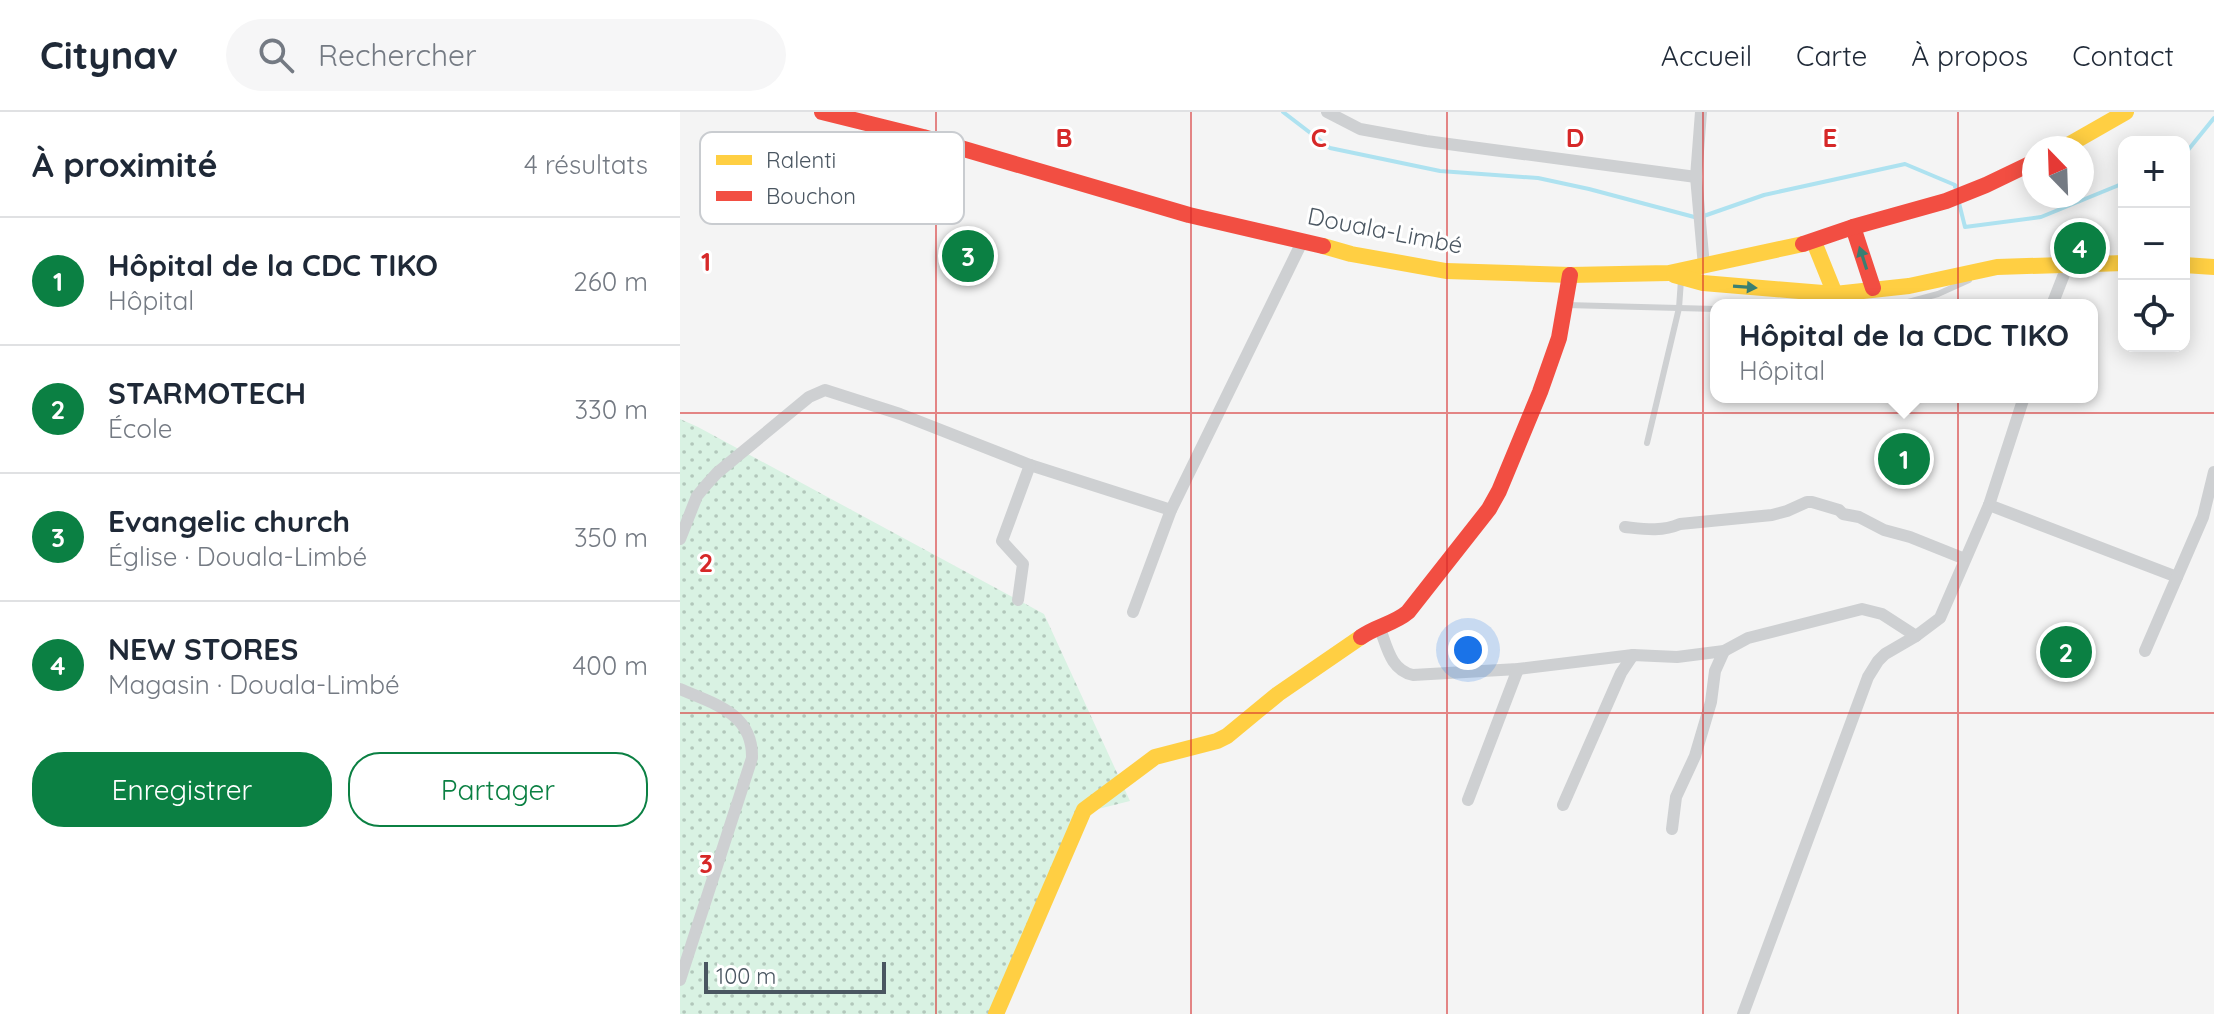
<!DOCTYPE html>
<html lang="fr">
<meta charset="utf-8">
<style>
:root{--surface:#fff;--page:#f6f6f7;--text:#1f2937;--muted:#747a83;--line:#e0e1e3;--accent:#0b8043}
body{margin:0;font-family:Quicksand,sans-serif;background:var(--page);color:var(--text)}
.controls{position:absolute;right:24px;top:24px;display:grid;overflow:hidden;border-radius:16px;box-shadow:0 4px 20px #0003}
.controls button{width:72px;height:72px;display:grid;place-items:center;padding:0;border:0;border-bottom:2px solid var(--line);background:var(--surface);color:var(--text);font:40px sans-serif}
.compass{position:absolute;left:1342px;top:24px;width:72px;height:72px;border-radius:50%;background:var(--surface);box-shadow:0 4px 20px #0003;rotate:337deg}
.scale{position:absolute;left:24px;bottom:20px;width:182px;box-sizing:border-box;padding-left:8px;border:4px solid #4a5661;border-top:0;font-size:22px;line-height:28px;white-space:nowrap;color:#4a5661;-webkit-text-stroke:6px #fff;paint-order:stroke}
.you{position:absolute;left:788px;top:538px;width:28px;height:28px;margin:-20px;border:6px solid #fff;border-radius:50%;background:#1a73e8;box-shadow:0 0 0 12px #1a73e833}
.badge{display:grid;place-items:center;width:52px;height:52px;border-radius:50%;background:var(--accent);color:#fff;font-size:26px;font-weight:700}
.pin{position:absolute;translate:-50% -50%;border:4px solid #fff;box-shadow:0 2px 8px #0006}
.popup{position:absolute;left:1030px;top:187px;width:388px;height:104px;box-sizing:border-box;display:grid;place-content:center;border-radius:16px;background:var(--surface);filter:drop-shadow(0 2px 6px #0005);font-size:26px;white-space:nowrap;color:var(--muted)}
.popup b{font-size:30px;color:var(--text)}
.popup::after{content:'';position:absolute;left:50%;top:100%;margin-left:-16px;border:16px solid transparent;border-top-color:var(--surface)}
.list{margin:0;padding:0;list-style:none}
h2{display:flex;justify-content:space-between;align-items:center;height:104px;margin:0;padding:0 32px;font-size:34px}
h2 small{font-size:26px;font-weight:400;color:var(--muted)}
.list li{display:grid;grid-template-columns:52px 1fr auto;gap:24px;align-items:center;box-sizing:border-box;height:128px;padding:0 32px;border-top:2px solid var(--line)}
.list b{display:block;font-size:30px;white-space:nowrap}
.list p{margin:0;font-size:26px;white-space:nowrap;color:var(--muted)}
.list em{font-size:26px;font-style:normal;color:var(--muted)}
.actions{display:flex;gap:16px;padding:24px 32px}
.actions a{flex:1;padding:18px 0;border:2px solid var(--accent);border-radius:32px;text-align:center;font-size:28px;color:var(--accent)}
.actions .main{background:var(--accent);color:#fff}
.icon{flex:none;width:44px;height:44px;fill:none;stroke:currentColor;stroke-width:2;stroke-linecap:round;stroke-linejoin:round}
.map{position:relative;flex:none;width:1534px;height:902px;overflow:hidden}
header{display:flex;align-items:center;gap:48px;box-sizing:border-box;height:112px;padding:0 40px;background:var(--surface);border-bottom:2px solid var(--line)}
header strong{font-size:38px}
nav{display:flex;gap:44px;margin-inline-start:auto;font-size:28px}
.search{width:560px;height:72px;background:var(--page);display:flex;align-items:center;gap:20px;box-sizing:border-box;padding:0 28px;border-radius:44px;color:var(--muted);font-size:30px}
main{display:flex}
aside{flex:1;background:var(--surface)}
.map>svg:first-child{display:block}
</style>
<header>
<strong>Citynav</strong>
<div class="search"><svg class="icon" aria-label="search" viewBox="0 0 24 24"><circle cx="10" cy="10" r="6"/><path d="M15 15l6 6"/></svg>Rechercher</div>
<nav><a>Accueil</a><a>Carte</a><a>À propos</a><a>Contact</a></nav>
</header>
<main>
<aside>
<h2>À proximité<small>4 résultats</small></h2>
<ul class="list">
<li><span class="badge">1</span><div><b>Hôpital de la CDC TIKO</b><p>Hôpital</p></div><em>260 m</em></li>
<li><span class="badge">2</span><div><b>STARMOTECH</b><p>École</p></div><em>330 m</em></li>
<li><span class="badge">3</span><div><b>Evangelic church</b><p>Église · Douala-Limbé</p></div><em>350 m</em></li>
<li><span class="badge">4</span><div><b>NEW STORES</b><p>Magasin · Douala-Limbé</p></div><em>400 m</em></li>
</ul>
<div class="actions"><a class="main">Enregistrer</a><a>Partager</a></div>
</aside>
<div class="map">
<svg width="1534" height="902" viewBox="0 0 1534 902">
<defs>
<pattern id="green-dots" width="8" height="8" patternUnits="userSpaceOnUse" patternTransform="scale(2)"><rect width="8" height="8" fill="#d9f2e3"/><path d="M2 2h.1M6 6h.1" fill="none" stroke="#b2c7bb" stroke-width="1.8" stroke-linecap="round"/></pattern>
</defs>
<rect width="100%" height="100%" fill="#f4f4f4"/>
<path fill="url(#green-dots)" d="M0,307L18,315L364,502L450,689L402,701L316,902H0Z"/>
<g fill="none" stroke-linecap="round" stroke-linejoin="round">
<g stroke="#aee2f0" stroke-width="4">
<path d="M603,0L650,36L760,59L858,66L909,77L1018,106L1084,83L1225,52L1275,73V75"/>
<path d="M1504,43L1534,6"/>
<path d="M1279,91L1285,115L1361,105L1444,71"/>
</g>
<g stroke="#ced0d2" stroke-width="6">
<path d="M886,193L1036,197"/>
<path d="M1217,193L1258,182L1289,168"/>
<path d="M967,331L999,196L1001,168"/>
</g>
<g stroke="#ced0d2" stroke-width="12">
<path d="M647,0L680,17L746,29L1016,65"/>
<path d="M1021,0L1016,65L1024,154"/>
<path d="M1372,193L1388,152"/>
<path d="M1309,393L1497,465"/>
<path d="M945,415C964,417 981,420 1000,412L1092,403L1107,399L1127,390H1132L1159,398L1163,402L1179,405L1204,418L1230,425L1285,447"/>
<path d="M0,427L17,384L27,372L37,361L129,285L145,278L220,302L350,353L491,398"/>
<path d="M338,488L343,452L322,429L350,353"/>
<path d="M453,500L491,398L623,128"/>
<path d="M699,514C707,534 710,558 733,563L838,557L953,543L997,545L1044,539L1068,526L1182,497L1202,502L1236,524"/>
<path d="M1465,539L1523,405L1534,360"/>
<path d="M0,577C34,592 73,601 72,646L0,868"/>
<path d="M788,688L838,557"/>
<path d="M883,693L941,561L953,543"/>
<path d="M992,717L996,685L1015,644L1031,590L1035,559L1044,539"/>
<path d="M1063,902L1188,565L1198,549L1205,542L1236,524L1260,506L1309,393L1344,285"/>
</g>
<g stroke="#ffcf43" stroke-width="16">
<path d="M1383,36L1446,0"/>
<path d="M1134,130L1155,182L1229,174L1317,155L1444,151"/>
<path d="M643,134L671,142L766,159L890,163L989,161L1123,132"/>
<path d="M1504,153L1534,155"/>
<path d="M994,163L1023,171L1155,182"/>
<path d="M316,902L404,698L475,645L537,629L547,624L598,582L681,525"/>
</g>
<g stroke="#f24e42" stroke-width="16">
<path d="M142,0L243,25L509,103L643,134"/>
<path d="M1173,115L1193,176"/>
<path d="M1123,132L1173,115L1266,89L1306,73L1354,50"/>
<path d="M681,525C696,514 714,512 728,500L809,397L819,379L860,280L879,226L890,163"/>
</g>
</g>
<defs><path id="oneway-solid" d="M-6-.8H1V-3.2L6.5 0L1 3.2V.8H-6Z" transform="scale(2)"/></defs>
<g fill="#3a7f72">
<use href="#oneway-solid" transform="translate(1183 146) rotate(-108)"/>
<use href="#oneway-solid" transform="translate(1065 175) rotate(4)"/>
</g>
<path fill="none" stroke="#d62828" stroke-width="2" stroke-opacity="0.55" d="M256,0V902M511,0V902M767,0V902M1023,0V902M1278,0V902M0,301H1534M0,601H1534"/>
<g text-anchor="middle" stroke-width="6" stroke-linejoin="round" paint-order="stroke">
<g font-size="24" fill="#4a5661" stroke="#fff">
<text transform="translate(705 119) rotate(11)" y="8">Douala-Limbé</text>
</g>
</g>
<rect x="20" y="20" width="264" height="92" rx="12" fill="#fff" stroke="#c9ccd0" stroke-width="2"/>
<rect x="36" y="43" width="36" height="10" fill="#ffcf43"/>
<rect x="36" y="79" width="36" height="10" fill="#f24e42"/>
<g font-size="22" fill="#4a5661">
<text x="86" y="56">Ralenti</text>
<text x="86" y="92">Bouchon</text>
</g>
<g font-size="26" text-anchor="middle" font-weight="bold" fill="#d62828" stroke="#fff" stroke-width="6" stroke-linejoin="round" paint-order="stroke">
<text x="384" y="35">B</text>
<text x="639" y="35">C</text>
<text x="895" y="35">D</text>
<text x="1150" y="35">E</text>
<text x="26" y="159">1</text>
<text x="26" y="460">2</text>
<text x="26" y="761">3</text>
</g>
</svg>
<div class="controls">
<button>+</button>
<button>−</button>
<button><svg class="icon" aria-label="locate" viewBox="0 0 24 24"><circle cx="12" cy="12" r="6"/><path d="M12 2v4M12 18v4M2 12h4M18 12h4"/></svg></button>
</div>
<svg class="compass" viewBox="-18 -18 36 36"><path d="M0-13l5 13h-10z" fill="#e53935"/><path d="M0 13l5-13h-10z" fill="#747a83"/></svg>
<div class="scale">100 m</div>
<div class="you"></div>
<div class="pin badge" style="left:1224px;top:347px">1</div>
<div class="popup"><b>Hôpital de la CDC TIKO</b>Hôpital</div>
<div class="pin badge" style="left:1386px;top:540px">2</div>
<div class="pin badge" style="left:288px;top:144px">3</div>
<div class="pin badge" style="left:1400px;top:136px">4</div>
</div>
</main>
